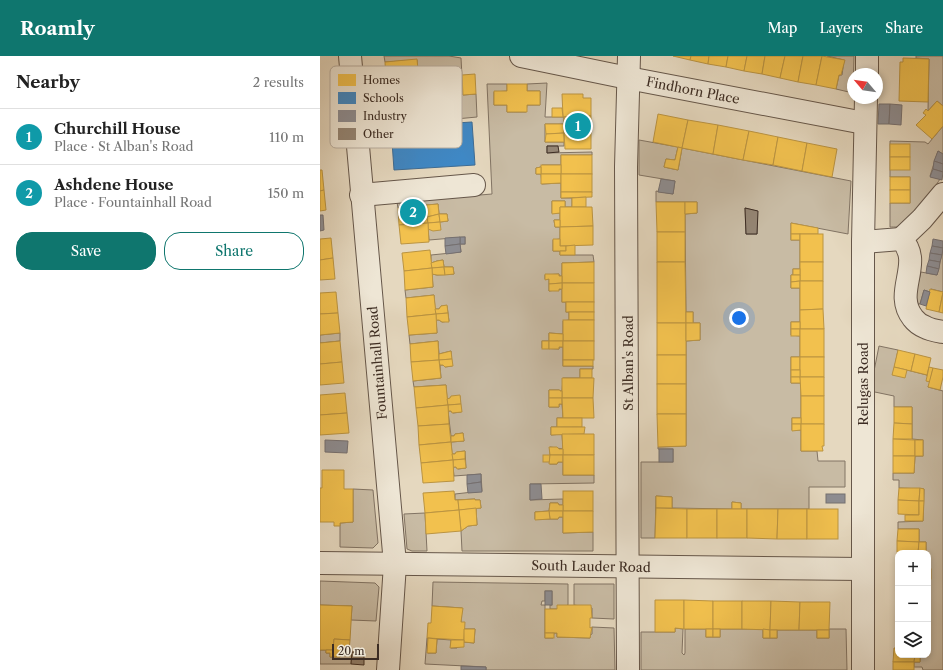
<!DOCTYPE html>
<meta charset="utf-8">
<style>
:root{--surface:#fff;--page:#f2f2f2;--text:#222;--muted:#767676;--line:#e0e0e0;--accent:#0f766e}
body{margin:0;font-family:"Libre Caslon Text",serif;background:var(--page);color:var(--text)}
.controls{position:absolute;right:12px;bottom:12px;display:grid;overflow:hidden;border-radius:8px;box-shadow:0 2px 6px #0003}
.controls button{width:36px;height:36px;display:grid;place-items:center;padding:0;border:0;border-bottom:1px solid var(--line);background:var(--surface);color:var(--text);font:20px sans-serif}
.compass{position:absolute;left:527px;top:12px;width:36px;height:36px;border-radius:50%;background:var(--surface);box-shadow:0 2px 6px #0003;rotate:299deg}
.scale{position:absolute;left:12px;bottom:10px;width:47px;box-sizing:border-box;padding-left:4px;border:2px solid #3c2c23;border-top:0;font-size:11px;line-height:14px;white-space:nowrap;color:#3c2c23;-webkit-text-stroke:3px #eee6d5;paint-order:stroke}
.you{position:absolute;left:419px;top:262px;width:14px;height:14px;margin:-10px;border:3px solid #fff;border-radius:50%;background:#1a73e8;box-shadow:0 0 0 6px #1a73e833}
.badge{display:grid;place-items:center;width:26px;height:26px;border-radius:50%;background:var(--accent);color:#fff;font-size:13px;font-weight:700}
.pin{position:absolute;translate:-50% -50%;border:2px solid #fff;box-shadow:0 1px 4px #0006}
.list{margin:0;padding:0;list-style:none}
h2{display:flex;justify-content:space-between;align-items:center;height:52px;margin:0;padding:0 16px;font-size:17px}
h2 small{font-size:13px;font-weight:400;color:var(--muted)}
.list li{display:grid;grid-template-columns:26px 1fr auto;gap:12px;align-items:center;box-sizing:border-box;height:56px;padding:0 16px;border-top:1px solid var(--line)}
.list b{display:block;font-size:15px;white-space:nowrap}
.list p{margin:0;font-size:13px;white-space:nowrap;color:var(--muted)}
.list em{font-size:13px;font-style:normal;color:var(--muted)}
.actions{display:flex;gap:8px;padding:12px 16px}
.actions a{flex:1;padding:9px 0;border:1px solid var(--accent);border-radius:16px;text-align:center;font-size:14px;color:var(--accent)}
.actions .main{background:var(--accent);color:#fff}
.icon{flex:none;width:22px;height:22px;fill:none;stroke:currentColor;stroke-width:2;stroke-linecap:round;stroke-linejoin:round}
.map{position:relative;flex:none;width:623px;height:614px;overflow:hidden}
header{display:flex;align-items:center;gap:24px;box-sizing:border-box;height:56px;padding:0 20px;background:var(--accent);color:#fff}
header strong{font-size:19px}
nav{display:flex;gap:22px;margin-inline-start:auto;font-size:14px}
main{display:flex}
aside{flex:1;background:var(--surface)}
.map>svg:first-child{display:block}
</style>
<header>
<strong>Roamly</strong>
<nav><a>Map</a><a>Layers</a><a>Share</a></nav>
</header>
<main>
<aside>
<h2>Nearby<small>2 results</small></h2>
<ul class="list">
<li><span class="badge" style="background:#0f9aa8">1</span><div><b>Churchill House</b><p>Place · St Alban's Road</p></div><em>110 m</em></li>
<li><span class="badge" style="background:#0f9aa8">2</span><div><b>Ashdene House</b><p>Place · Fountainhall Road</p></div><em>150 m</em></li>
</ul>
<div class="actions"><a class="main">Save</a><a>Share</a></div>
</aside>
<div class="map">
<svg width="623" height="614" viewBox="0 0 623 614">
<rect width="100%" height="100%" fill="#e5d8bf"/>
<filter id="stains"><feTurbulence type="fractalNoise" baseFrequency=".005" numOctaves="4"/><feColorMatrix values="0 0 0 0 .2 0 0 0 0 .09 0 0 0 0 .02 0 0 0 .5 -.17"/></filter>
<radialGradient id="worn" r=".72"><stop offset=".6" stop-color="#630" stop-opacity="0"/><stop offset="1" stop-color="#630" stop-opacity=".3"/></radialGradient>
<g fill="#c8bba4" stroke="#827464" fill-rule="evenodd">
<path d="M64,0H129L141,2L143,39L156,38L157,61L72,69V65L115,49L123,48V41L101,42L99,31L103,30L104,32L113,31L112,15L102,16V17L98,18L97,4L65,6Z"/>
<path d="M507,0H534L533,37L516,33L519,19H522L524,4Z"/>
<path d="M596,0H623V50L617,45L608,55L609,3L596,2Z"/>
<path d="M227,27L225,61H244V68H225V86H244V90H227V97L272,96V99H241V109H222L221,111L216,112V118H221L222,128L241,127V142H252V151H245V145H232V157H240V164H234L235,171H240V183L233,184V195H240V199H273L274,206L242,207V220H239V218L225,219V223H229V235L242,233V246H246V256H249V264L243,265V278L229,277V285H222V292L239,293V291H243V310H273V313H260V322H243L242,335H240L239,334H229V351H239V348H242L243,362H237V371H231V379L242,378L243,393L230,391V408H237L238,406H243V419H274V427L210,428V444L243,443V449H239L238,447H230L229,455L215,456V463H238L239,461H243V477L273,476V495H142L141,475L148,470L157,469L156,452H161L160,444H155V443L135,444V438L162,435L161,418L134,420L133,411H136L138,413L146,412L145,395L137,396L135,398H132L131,386L144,385L143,377L135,378L134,380H131L128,355H131L133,357L141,356L140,340L127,343L126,329L94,331L93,325L121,322L120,309H123L125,311L132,310L131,295L119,298L118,285L90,288L89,279L117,277L116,264H119L122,266L129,265L127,250H121L119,253H115L114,239L86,242L85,234L113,231L112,218L117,219L134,218L133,211H124L123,204L117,205L111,207V199L141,196L140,188H145V181L109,184L108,173H111L120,166L128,165L127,158H119L118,148L78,152L77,146L172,138L167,28H187V35L174,36V49H187V56H206L207,49H220V35H207V28Z"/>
<path d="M623,70V98L618,95L610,120L620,123C612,136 590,165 577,171C576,171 571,171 570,171V147H590V121H570V85L605,86L608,88Z"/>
<path d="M319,84L358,91L355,104L346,103L344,111L358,114L362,92L531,125L528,178L471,167V184H480V213H473V219H471V232H480V266H471V279L480,280V301H471V327H481V362H472V374H481V395H497L498,405H525V431H489V453H421V447L412,446V453L352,452V441L336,440L335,482H321V406H353V393H338V391L366,390V285L380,284V267H373V256H366L365,158L377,157V146H336V135L353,138L355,125L319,119ZM425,152L437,155V178H426Z"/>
<path d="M623,193V236L611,233L610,236L604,234L600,248H597L596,236L601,216L617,219Z"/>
<path d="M20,277V285L0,287V279Z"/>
<path d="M559,290L578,294L573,319L587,314L607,319L610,326L608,331L623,335V614H603L602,611H594V606H600V599H608V497H606V486H599V473H578V466L603,465L604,433L579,432V424H573V417H594L595,400H603V384L592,383V351H574V340L550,335Z"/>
<path d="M33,433L53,434L58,487L53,492L20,491V467L33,466Z"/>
<path d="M105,457L107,495H92L87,493L84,458Z"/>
<path d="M0,525L55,527L59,531L56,565L31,564L32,550L0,549Z"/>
<path d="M113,526L248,528V549L237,553H230V549H232V535H225V545H222L221,549H225V582H233L234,577H237V581L270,582V579L272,578V571L294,572L295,614H166V611L105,608L107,582H108V597H116L117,583L131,584V592H137V591L144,586L154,587L155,573H144L141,566L142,552L112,550Z"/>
<path d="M254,528H294V563L272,562V552L254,549Z"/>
<path d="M355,572L363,573L362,597L364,599L365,597V573H386V581H400V573H443V582H457V574H497V582H509V573H526L527,614H321V576H355Z"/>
<path d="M0,594H6V597H10V601H20V596L27,597L32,594L31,608H0Z"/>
</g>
<g fill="#f2c14e" stroke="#bb9441">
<path d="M353,0H371L370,4Z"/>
<path d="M371,0H389L388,8L370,4Z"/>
<path d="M389,0H408L406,11L388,8Z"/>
<path d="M408,0H427L424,15L406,11Z"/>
<path d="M427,0H445L442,18L424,15Z"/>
<path d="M445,0H465L460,22L442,18Z"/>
<path d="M465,0H483L478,26L460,22Z"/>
<path d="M483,0H502L496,29L478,26Z"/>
<path d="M502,0L525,4L521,19H519L516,33L496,29Z"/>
<path d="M583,2L609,3L608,46L579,45L580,6H583Z"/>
<path d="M97,3L99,24L66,27L65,6Z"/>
<path d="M155,18L156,38L143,39L142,19Z"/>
<path d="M187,28H207V35H220V49H207V56H187V49H174V35H187Z"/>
<path d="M242,38H263V42H271V60L243,61Z"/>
<path d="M617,45L623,50V70L612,83L596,69L606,59L603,57L606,53L608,55Z"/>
<path d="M232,52H242L243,61H232Z"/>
<path d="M338,58L368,64L362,92L333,86Z"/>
<path d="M271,60V77H244V61Z"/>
<path d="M368,64L398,69L393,98L362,92Z"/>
<path d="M225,68H244V77L226,78Z"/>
<path d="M398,69L429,75L423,104L393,98Z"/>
<path d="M429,75L458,81L453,109L423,104Z"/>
<path d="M244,77V86H225L226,78Z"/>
<path d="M244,77H271V93H245Z"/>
<path d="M458,81L487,87L482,115L453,109Z"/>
<path d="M487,87L517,93L512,121L482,115Z"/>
<rect x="570" y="88" width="20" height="13"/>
<path d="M358,91L362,92L358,114L344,111L346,103L355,104Z"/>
<rect x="241" y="99" width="31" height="19"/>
<rect x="570" y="101" width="20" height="13"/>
<rect x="221" y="109" width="20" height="9"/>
<path d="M221,111V118H216V112Z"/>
<path d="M0,114H2L4,134L0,135Z"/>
<path d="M221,118H241V127L221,128Z"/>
<rect x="241" y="118" width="31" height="18"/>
<rect x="570" y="121" width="20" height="13"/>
<path d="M4,134L6,154L0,155V135Z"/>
<rect x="570" y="134" width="20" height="13"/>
<path d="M241,136H272V141L241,142Z"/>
<path d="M266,141V151H252V142Z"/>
<path d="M232,145H245V151H240V157L232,158Z"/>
<path d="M336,146H365V176H337Z"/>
<path d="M365,146H377V157L365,158Z"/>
<path d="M118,148L119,158L107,161L106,149Z"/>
<path d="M106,149L108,167L79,169L78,152Z"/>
<path d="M240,151H272L273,170L240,171Z"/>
<path d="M119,158L120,166L108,167L107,161Z"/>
<path d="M119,158H127L128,165L120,166Z"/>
<path d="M234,164H240V171H235Z"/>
<path d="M120,166L121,174L113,175L108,173V167Z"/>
<path d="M108,167L109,186L81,188L79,169Z"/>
<path d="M471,167L498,172V178H471Z"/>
<path d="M273,170V189L240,190V171Z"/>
<rect x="337" y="176" width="28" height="30"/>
<rect x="471" y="178" width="9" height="6"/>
<rect x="480" y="178" width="23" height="28"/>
<path d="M11,182L13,202L0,204V183Z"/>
<path d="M233,183H240V190H246V195H233Z"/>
<path d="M255,189V199H240V195H246V190Z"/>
<path d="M110,194L112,212L84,215L82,197Z"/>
<path d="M13,202L15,223L0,224V204Z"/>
<path d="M123,204L124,211L112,212L111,207L117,205Z"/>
<path d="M274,206V227H242V207Z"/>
<path d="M337,206H365L366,267H337Z"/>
<rect x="480" y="206" width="23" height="19"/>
<path d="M124,211L125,219H117L112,218V212Z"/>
<path d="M124,211H133L134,218L125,219Z"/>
<path d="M112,212L113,231L85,234L84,215Z"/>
<rect x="473" y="213" width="7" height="6"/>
<path d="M225,218H239V220H242V227L229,228V223L225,224Z"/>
<path d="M471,219H480V225L471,226Z"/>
<path d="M480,225V232H471V226Z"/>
<path d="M480,225H503V253L480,254Z"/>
<rect x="242" y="227" width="32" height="19"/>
<path d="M242,227V233H239V235H229V228Z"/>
<path d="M610,233L623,236L619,256L606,253Z"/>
<path d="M16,236L18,257L0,258V237Z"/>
<path d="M623,237V257L619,256Z"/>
<path d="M114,239L116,258L87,261L86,242Z"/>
<rect x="246" y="246" width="28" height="10"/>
<path d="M127,249L128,257L116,258L115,253H119L121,250Z"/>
<path d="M503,253L504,273H480V254Z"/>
<rect x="249" y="256" width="25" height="8"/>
<rect x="366" y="256" width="7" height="11"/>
<path d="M18,257L20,277L0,279V258Z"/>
<path d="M128,257L129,266H122L119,264H116V258Z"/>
<path d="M116,258L117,277L89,279L87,261Z"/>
<rect x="243" y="264" width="31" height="21"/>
<rect x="471" y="266" width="9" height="7"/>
<rect x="337" y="267" width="29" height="32"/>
<path d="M366,267H380V284L366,285Z"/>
<rect x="471" y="273" width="9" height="7"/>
<rect x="480" y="273" width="24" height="28"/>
<path d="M229,277L243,278V285H229Z"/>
<path d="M20,285L22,306L0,308V287Z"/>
<path d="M118,285L119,304L91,306L90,288Z"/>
<rect x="222" y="285" width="7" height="8"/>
<path d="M229,285H243V291H239V293H229Z"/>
<rect x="243" y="285" width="31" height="19"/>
<path d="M578,294L595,298L591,315L574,311Z"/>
<path d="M131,295L132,303L119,304V298Z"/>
<path d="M595,298L611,302L607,319L591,315Z"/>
<rect x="337" y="299" width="29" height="29"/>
<rect x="471" y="301" width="9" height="13"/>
<rect x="480" y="301" width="24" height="20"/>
<path d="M132,303L133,310L125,311L123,309H120L119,304Z"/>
<path d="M119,304L121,322L93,325L91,306Z"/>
<rect x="243" y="304" width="30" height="6"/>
<path d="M22,306L24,327L0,329V308Z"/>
<path d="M574,311L587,314L585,322L572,319Z"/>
<path d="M609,311L613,312L610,326L606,325Z"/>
<path d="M613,312L623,314V321L620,334L608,331Z"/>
<rect x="260" y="313" width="12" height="9"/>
<rect x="471" y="314" width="9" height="7"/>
<path d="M471,321H480L481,327H471Z"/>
<path d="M480,321H504V340H481Z"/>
<path d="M242,322H274L273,342H242Z"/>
<rect x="337" y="328" width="29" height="30"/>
<path d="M126,329L128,349L96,352L94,331Z"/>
<path d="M229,334H240V335H242V342H229Z"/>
<path d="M25,337L27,357L0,359V339Z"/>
<path d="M140,339L141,348L128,349L127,343L130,342L131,340Z"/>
<rect x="481" y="340" width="23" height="28"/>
<path d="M229,342H242V348H239V351H229Z"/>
<path d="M242,342H273L274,362H243Z"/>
<path d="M141,348L142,356L132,357L131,355H128V349Z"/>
<path d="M128,349L129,368L98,370L96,352Z"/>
<path d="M574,351H592V368L574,367Z"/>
<path d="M27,357L29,377L0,379V359Z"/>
<path d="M337,358H366V390L338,391Z"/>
<rect x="237" y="362" width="25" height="9"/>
<rect x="472" y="362" width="9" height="6"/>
<path d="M574,367L592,368V383H573Z"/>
<path d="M129,368L131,386L99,389L98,370Z"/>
<path d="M472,368H481V374L472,375Z"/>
<path d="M481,368H504V390H502L503,395H481Z"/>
<path d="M231,371H265L264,378L231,379Z"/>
<path d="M143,377L144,385L131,386V380H134L135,378Z"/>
<path d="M242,378H274V399H243Z"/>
<path d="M573,383L595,384V400H573Z"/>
<rect x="595" y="384" width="8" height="16"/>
<path d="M131,386L133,404L101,407L99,389Z"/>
<path d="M229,391H237L239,393H243V399H230Z"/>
<path d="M145,395V403L133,404L132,398H135L136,396Z"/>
<rect x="223" y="399" width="7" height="7"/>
<path d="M230,399H243V406H238L237,408H229Z"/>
<rect x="243" y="399" width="31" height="20"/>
<path d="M573,400H595L594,417H573Z"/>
<path d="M145,403L146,412L137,413L136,411H133V404Z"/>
<path d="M133,404L134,425L103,427L101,407Z"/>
<path d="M2,414H24V433H33V466L20,467V470H14V466H0V432H2Z"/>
<path d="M579,432H600L599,445L578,444Z"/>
<path d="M600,432L604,433V445H599Z"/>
<path d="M134,435L135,444H138L139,454L105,457L103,437Z"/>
<rect x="243" y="435" width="30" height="20"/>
<path d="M336,440L352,441V452H336Z"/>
<path d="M155,443V444H160L161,452L139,454L138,444Z"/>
<path d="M578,444L599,445V459L578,458Z"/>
<path d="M599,445H604L603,465H585V459H599Z"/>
<path d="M412,446L421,447V453H412Z"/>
<path d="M230,447H238L239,449H243V455H229Z"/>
<path d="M156,452L157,469L148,470L141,475L139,454Z"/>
<path d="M336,452L367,453V482H335Z"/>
<rect x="367" y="453" width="30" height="29"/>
<rect x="397" y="453" width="30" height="29"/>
<path d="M427,453H458L457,483L427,482Z"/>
<path d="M458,453H487V483H457Z"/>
<rect x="487" y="453" width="31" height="30"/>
<path d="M139,454L141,475L106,478L105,457Z"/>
<path d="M229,455H243V461H239L238,463H230Z"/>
<path d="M229,455L230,463L215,464V456Z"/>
<path d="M243,455H273V476L243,477Z"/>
<path d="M578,473H599V486L577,485Z"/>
<path d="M577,485L599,486L598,497H578V499H577Z"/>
<path d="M599,486H606V497H598Z"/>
<rect x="608" y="513" width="3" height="10"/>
<path d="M335,544H364V573L355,572V576H335Z"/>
<path d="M364,544L393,545V573H364Z"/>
<rect x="393" y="545" width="29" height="28"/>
<path d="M422,545H451L450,574L422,573Z"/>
<path d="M451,545L480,546L479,574H450Z"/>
<path d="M480,546H510L509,574H479Z"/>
<path d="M0,549L32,550L30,584L14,583L13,594H0Z"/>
<path d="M237,549H271L272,562H270V572L272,571L270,582L237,581V577H225V553H237Z"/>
<path d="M112,550L143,552L141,566H145L144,584L107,582L108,567H111Z"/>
<rect x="576" y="552" width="2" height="14"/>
<path d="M576,566H578V580L576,579Z"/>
<path d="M144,573H155L154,587L144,586Z"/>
<rect x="386" y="573" width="7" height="8"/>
<rect x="393" y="573" width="7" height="8"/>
<path d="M443,573L450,574V582H443Z"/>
<rect x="450" y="574" width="7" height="8"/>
<rect x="497" y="574" width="12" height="8"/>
<rect x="225" y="577" width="9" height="5"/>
<path d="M108,582L117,583L116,597H107Z"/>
<path d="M14,583L30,584L29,595L26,597L20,596V601H10V597H6V594H13Z"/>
<path d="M131,584H144V591L130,592Z"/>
<path d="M574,592H578V599H595L594,606H573Z"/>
<path d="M595,599H600V606H594Z"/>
<rect x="573" y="606" width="21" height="8"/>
</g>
<path fill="#3f88c5" stroke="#3e6c94" d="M152,66L155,109L74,114L71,71Z"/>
<g fill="#8d8d92" stroke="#757071">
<path d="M559,48H570L569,68H558Z"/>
<path d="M570,48L582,49L581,69L569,68Z"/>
<path d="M618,95L623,98V108L614,105Z"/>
<path d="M614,105L623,108V116L613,113Z"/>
<path d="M613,113L623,116L622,124L610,121Z"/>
<path d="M341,123L355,125L353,138L338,136Z"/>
<path d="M0,159H3L4,174L0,175Z"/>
<rect x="140" y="181" width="5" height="7"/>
<path d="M140,181V188L125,190V182Z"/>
<path d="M613,183L623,185V192L612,190Z"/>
<path d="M140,188L141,196L126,198L125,190Z"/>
<path d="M612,190L623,192L622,199L610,197Z"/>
<path d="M610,197L622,199L620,206L609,204Z"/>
<path d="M609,204L620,206L619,213L607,210Z"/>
<path d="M607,210L619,213L617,219L606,217Z"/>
<path d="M604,234L610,236L606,250L600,248Z"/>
<path d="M5,384L28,385L27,397L5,396Z"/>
<rect x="339" y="393" width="14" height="13"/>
<path d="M161,418V426L147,428V419Z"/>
<path d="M161,426L162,436L148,437L147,428Z"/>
<path d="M210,428H221L222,443L210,444Z"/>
<rect x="506" y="438" width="19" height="9"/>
<rect x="225" y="535" width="7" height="14"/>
<path d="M141,610L166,611V614H141Z"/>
</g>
<g fill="#948574" stroke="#3c2c23">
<path d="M227,90H238L239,96L227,97Z"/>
<path d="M425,152L438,155L437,178H426Z"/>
<path d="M32,596H44V609L31,608Z"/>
</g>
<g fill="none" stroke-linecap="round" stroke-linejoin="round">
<defs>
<g id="minor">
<path d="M30,0L75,508L68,614"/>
<path d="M201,0L308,22L544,67"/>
<path d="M547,18V0"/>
<path d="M41,139L154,129"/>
<path d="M581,183L602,163L623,138"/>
<path d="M543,186L581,183C605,207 572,236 593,262C596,266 600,269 605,271C610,274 617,275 623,276"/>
<path d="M0,507L542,513"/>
<path d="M308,614L306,111L309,0"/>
<path d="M543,614V186L546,42"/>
</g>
</defs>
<use href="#minor" stroke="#66574a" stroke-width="24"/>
<use href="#minor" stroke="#eee6d5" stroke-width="22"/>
</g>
<g text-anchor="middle" stroke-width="4" stroke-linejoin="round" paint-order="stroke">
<g font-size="13" fill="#3c2c23" stroke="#eee6d5">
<text transform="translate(373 34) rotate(11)" y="5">Findhorn Place</text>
<text transform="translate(57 307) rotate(-95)" y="5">Fountainhall Road</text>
<text transform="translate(308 307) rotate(-90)" y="5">St Alban's Road</text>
<text transform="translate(543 328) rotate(-90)" y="5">Relugas Road</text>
<text transform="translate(271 510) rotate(1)" y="5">South Lauder Road</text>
</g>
</g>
<rect x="10" y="10" width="132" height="82" rx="6" fill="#eee6d5" stroke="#b9aea0" stroke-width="1"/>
<rect x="18" y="18" width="18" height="12" fill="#f2c14e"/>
<rect x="18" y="36" width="18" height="12" fill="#3f88c5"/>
<rect x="18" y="54" width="18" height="12" fill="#8d8d92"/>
<rect x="18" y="72" width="18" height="12" fill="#948574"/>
<g font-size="11" fill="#3c2c23">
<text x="43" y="28">Homes</text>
<text x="43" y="46">Schools</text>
<text x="43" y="64">Industry</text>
<text x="43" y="82">Other</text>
</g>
<rect width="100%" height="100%" filter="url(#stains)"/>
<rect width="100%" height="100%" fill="url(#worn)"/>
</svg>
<div class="controls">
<button>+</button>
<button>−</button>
<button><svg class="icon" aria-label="layers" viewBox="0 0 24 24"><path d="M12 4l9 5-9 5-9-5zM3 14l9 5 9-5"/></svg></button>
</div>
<svg class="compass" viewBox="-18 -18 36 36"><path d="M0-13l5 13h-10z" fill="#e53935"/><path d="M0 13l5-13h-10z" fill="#767676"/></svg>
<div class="scale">20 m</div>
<div class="you"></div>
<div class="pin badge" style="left:258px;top:70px;background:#0f9aa8">1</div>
<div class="pin badge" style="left:93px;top:156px;background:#0f9aa8">2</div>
</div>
</main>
